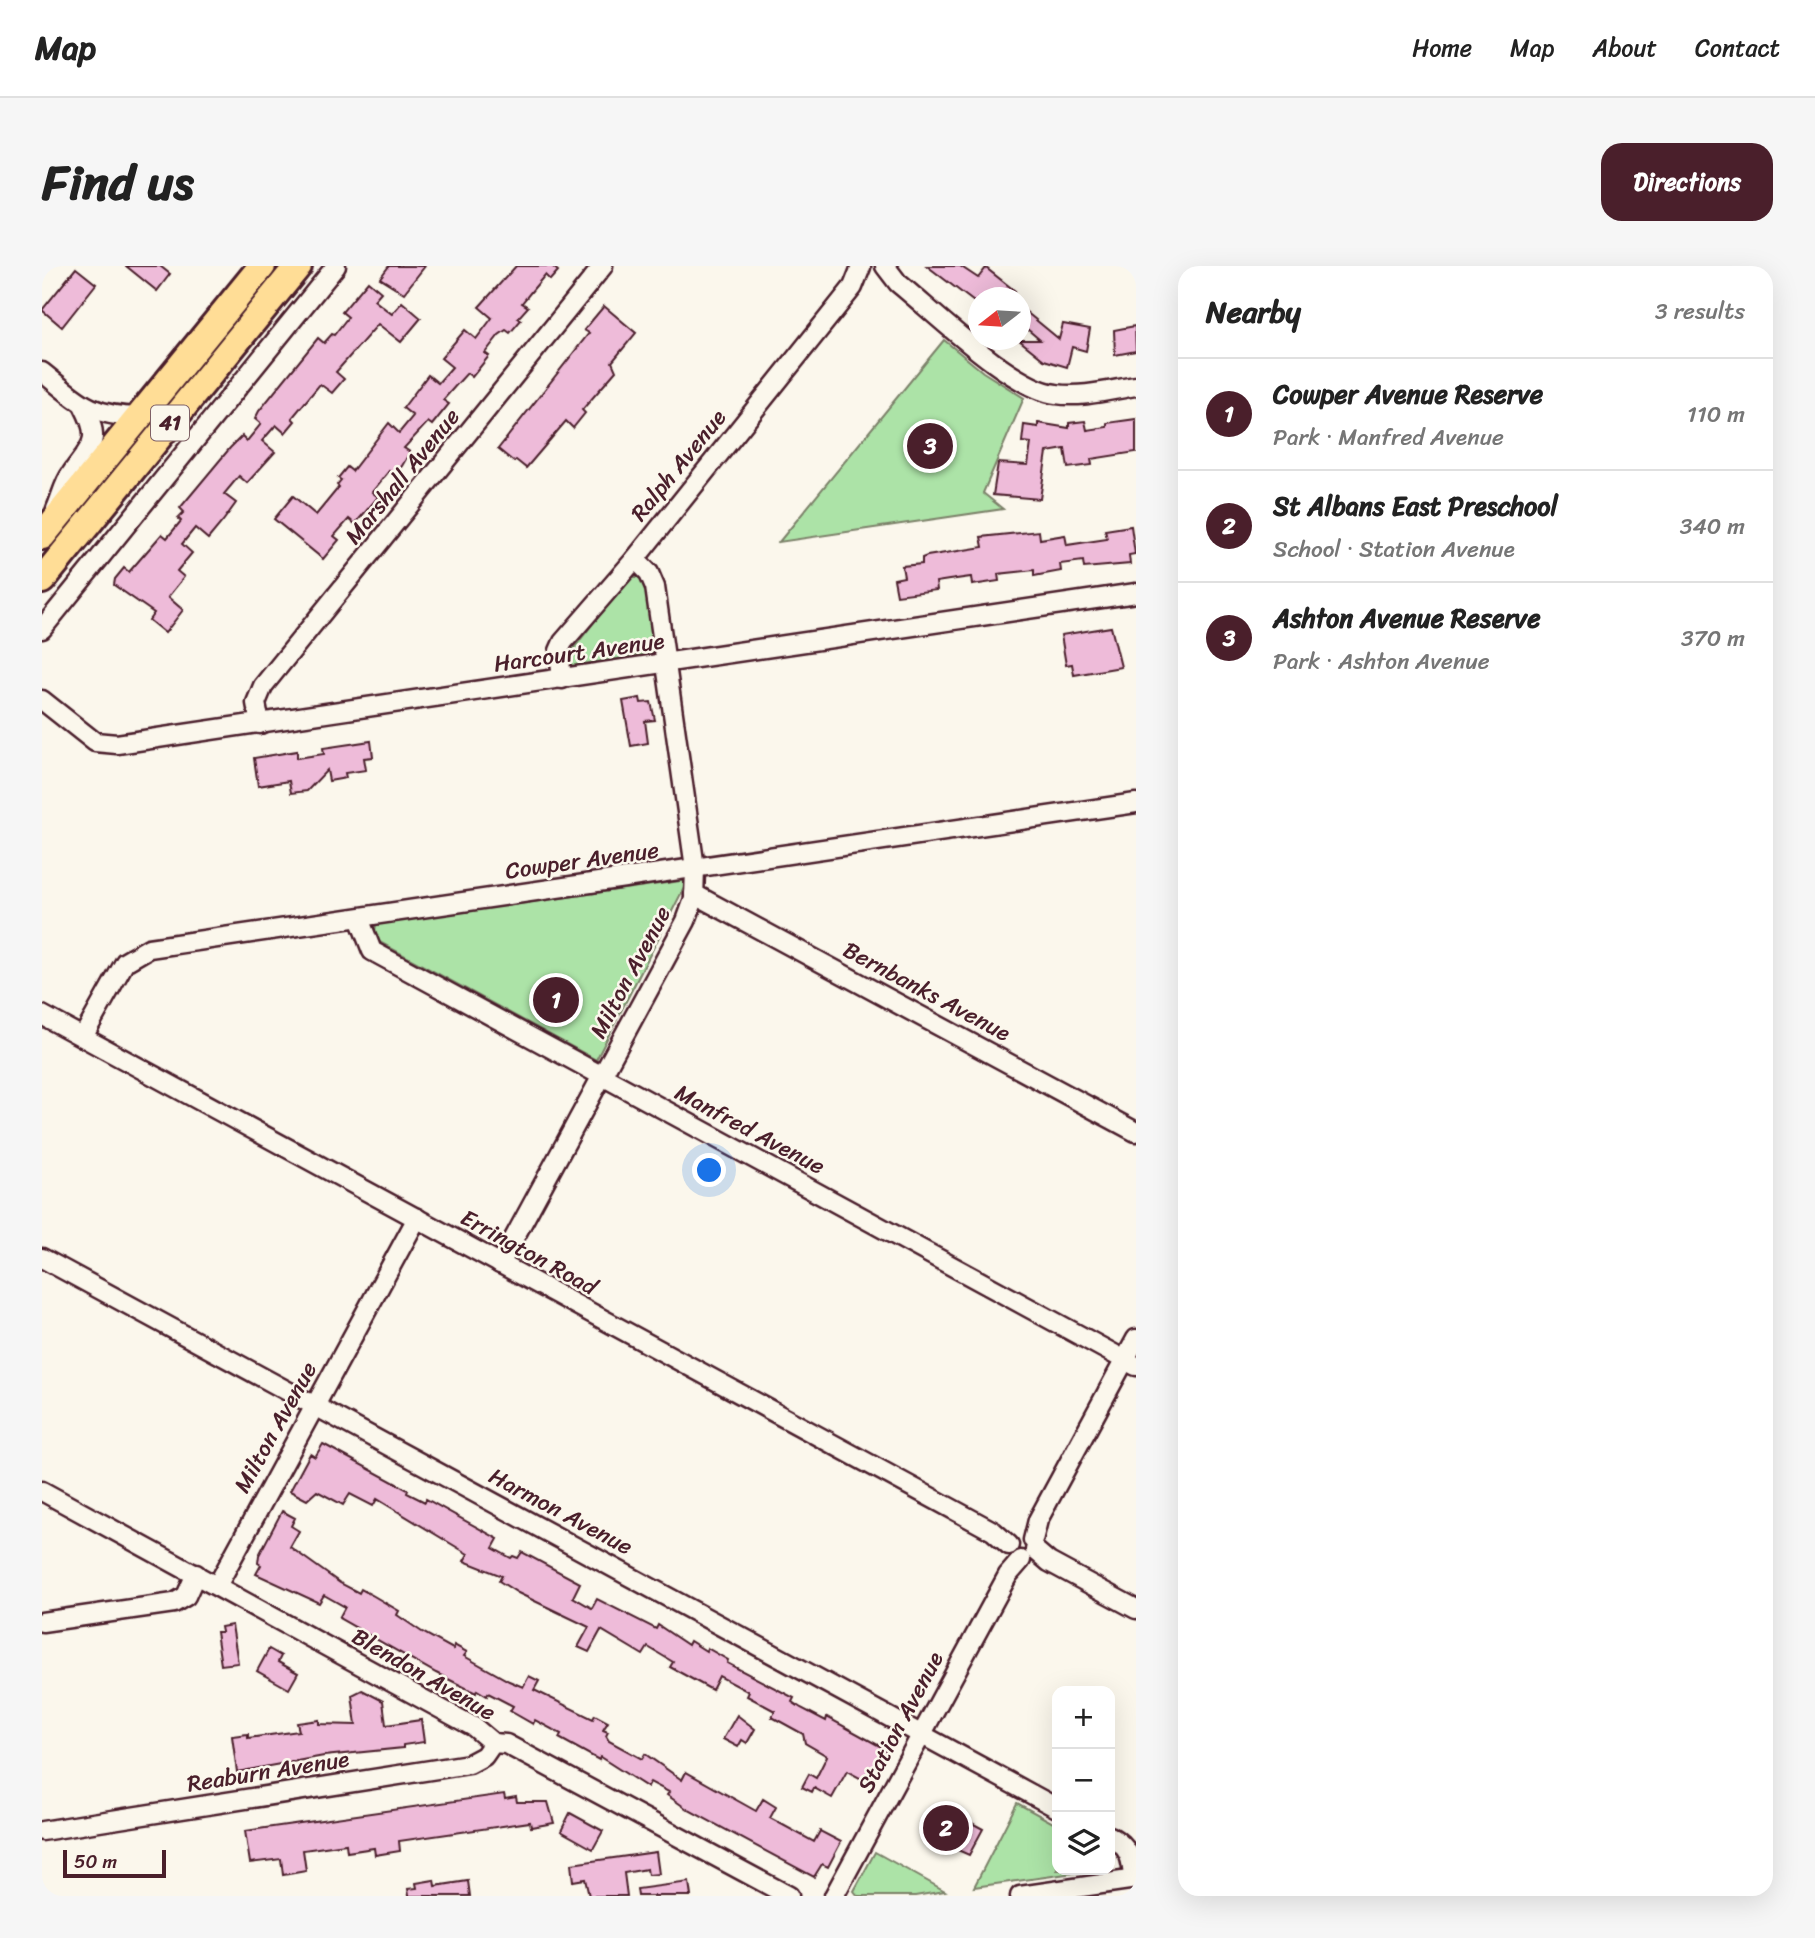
<!DOCTYPE html>
<meta charset="utf-8">
<style>
:root{--surface:#fff;--page:#f6f6f6;--text:#222;--muted:#767676;--line:#e0e0e0;--accent:#4a1f2b}
body{margin:0;font-family:Sriracha,sans-serif;background:var(--page);color:var(--text)}
.controls{position:absolute;right:21px;bottom:21px;display:grid;overflow:hidden;border-radius:14px;box-shadow:0 7px 28px #0002}
.controls button{width:63px;height:63px;display:grid;place-items:center;padding:0;border:0;border-bottom:2px solid var(--line);background:var(--surface);color:var(--text);font:35px sans-serif}
.compass{position:absolute;left:926px;top:21px;width:63px;height:63px;border-radius:50%;background:var(--surface);box-shadow:0 7px 28px #0002;rotate:253deg}
.scale{position:absolute;left:21px;bottom:18px;width:103px;box-sizing:border-box;padding-left:7px;border:4px solid #4a1f2b;border-top:0;font-size:19px;line-height:24px;white-space:nowrap;color:#4a1f2b;-webkit-text-stroke:5px #fbf7ec;paint-order:stroke}
.you{position:absolute;left:668px;top:905px;width:24px;height:24px;margin:-18px;border:5px solid #fff;border-radius:50%;background:#1a73e8;box-shadow:0 0 0 10px #1a73e833}
.badge{display:grid;place-items:center;width:46px;height:46px;border-radius:50%;background:var(--accent);color:#fff;font-size:23px;font-weight:700}
.pin{position:absolute;translate:-50% -50%;border:4px solid #fff;box-shadow:0 2px 7px #0006}
.list{margin:0;padding:0;list-style:none}
h2{display:flex;justify-content:space-between;align-items:center;height:91px;margin:0;padding:0 28px;font-size:30px}
h2 small{font-size:23px;font-weight:400;color:var(--muted)}
.list li{display:grid;grid-template-columns:46px 1fr auto;gap:21px;align-items:center;box-sizing:border-box;height:112px;padding:0 28px;border-top:2px solid var(--line)}
.list b{display:block;font-size:26px;white-space:nowrap}
.list p{margin:0;font-size:23px;white-space:nowrap;color:var(--muted)}
.list em{font-size:23px;font-style:normal;color:var(--muted)}
.icon{flex:none;width:38px;height:38px;fill:none;stroke:currentColor;stroke-width:2;stroke-linecap:round;stroke-linejoin:round}
.map{position:relative;flex:none;width:1094px;height:1630px;overflow:hidden;border-radius:21px}
header{display:flex;align-items:center;gap:42px;box-sizing:border-box;height:98px;padding:0 35px;background:var(--surface);border-bottom:2px solid var(--line)}
header strong{font-size:33px}
nav{display:flex;gap:38px;margin-inline-start:auto;font-size:24px}
.intro{display:flex;align-items:center;justify-content:space-between;box-sizing:border-box;height:168px;padding:0 42px}
h1{margin:0;font-size:49px}
.button{padding:18px 32px;border-radius:21px;background:var(--accent);color:#fff;font-size:24px;font-weight:700}
main{display:flex;gap:42px;padding:0 42px}
aside{flex:1;background:var(--surface);border-radius:21px;box-shadow:0 7px 28px #0002}
.map>svg:first-child{display:block}
</style>
<header>
<strong>Map</strong>
<nav><a>Home</a><a>Map</a><a>About</a><a>Contact</a></nav>
</header>
<div class="intro"><h1>Find us</h1><a class="button">Directions</a></div>
<main>
<div class="map">
<svg width="1094" height="1630" viewBox="0 0 1094 1630">
<rect width="100%" height="100%" fill="#fbf7ec"/>
<filter id="ink" filterUnits="userSpaceOnUse"><feTurbulence type="fractalNoise" baseFrequency=".0143" numOctaves="2"/><feDisplacementMap in="SourceGraphic" scale="14" xChannelSelector="R" yChannelSelector="G"/><feConvolveMatrix kernelMatrix="1 2 1 2 8 2 1 2 1" color-interpolation-filters="sRGB"/></filter>
<g filter="url(#ink)">
<g fill="#ace3a7" stroke="#7b8169" stroke-width="2">
<path d="M902,74L941,106L982,132L941,227L961,243L737,276Z"/>
<path d="M591,311H600L605,320L615,382L603,394L535,403L528,398V387L586,313Z"/>
<path d="M646,614L554,794L332,673L334,658Z"/>
<path d="M975,1537L1015,1559V1604H1053L932,1621Z"/>
<path d="M833,1586L903,1625L873,1630H816L812,1625Z"/>
</g>
<g fill="#eebbd9" stroke="#4a1f2b" stroke-width="2">
<path d="M84,0H118L128,8L115,25Z"/>
<path d="M347,0H383L362,27L338,12Z"/>
<path d="M474,0H510L516,5L508,14L503,9L488,27L480,37L486,41L476,52L479,54L468,67L464,64L457,69L443,87L447,90L430,111L425,107L416,117L401,134L407,138L390,159L386,156L362,182L368,186L360,200L352,209L347,205L330,226L336,231L313,258L307,253L292,270L297,274L281,293L232,253L251,230L274,249L297,221L295,219L299,214L296,212L305,201L310,205L347,157L357,167L371,150L361,142L386,109L396,117L410,101L399,92L423,64L434,73L450,52L437,41Z"/>
<path d="M885,0H918L936,12L944,2L973,25L967,32H936V39Z"/>
<path d="M34,2L54,18L20,61L0,44Z"/>
<path d="M326,15L339,26L332,34L350,48L360,36L379,52L359,76L336,58L294,106L302,113L290,127L278,118L250,152L253,155L243,167L234,159L220,175L233,186L205,217L197,210L182,228L194,237L181,255L166,273L153,262L140,278L150,287L135,305L142,311L126,331L141,344L123,367L107,354L112,347L72,319L73,313L82,302L87,306L120,268L125,272L139,255L136,252L142,246L138,242L188,182L200,170L205,175L219,158L213,153L217,145L276,72L282,77L290,68L292,69L306,51L300,46Z"/>
<path d="M562,40L594,67L570,96L574,105L540,144L543,147L531,162L524,155L484,202L474,194L472,196L456,183L547,67L542,64Z"/>
<path d="M983,45L1017,73L1021,58L1048,63L1044,85L1030,81L1025,101L1002,94L977,74H998L978,57Z"/>
<path d="M1093,60L1094,85L1073,89L1072,64Z"/>
<path d="M1094,153V186L1049,193L1050,199L1026,202L1023,183L1005,186L998,233L951,229L956,197L986,199L989,177L980,176L982,159L996,161V157L1027,162V157L1043,155L1045,164L1065,161V157Z"/>
<path d="M1089,260L1093,288L1087,289L1088,298L1042,302L1041,295L1018,298L1019,305L992,310V304L956,308L957,315L930,319L929,311L907,314L894,316L895,324L855,329L852,313L862,311L860,300L880,298V292L885,290L941,281L939,271L997,265L998,273L1023,269L1025,279L1065,273L1063,264Z"/>
<path d="M1069,361L1079,401L1032,409L1030,398L1024,399L1019,369Z"/>
<path d="M598,432L599,437L609,436L613,454L603,455L606,477L589,480L581,435Z"/>
<path d="M329,475L331,491L322,492L324,504L303,507L304,512L287,515L285,504L265,525L249,527L247,515L216,520L212,492L255,485V492L282,488L281,482Z"/>
<path d="M281,1178L366,1224L365,1227L383,1236L384,1233L456,1273L451,1282L469,1292L471,1290L476,1292L480,1286L538,1317L531,1331L550,1342L555,1333L614,1363L616,1359L646,1379L648,1375L664,1385L665,1382L686,1394L685,1397L752,1432L750,1436L759,1442L784,1455L785,1451L845,1484L827,1517L805,1505L790,1532L772,1522L770,1526L760,1521L767,1508L774,1512L785,1490L763,1477L761,1468L730,1451L733,1445L705,1430L707,1426L677,1410L670,1424L628,1401L631,1396L606,1381L601,1389L559,1364L547,1386L536,1381L547,1361L476,1327L457,1315L460,1310L422,1295L426,1288L335,1233L331,1240L308,1228L301,1239L275,1225L265,1234L248,1225L268,1188L273,1191Z"/>
<path d="M240,1245L253,1252L249,1260L257,1265L248,1281L298,1317L317,1327L319,1323L330,1329L357,1345L355,1349L380,1366L411,1383L412,1379L425,1386L422,1390L467,1415L481,1421L487,1410L497,1415L492,1424L551,1453L553,1449L566,1456L561,1464L566,1466L564,1470L567,1475L600,1493L603,1488L640,1514L644,1506L714,1545L721,1533L734,1541L728,1552L772,1576L778,1565L799,1576L786,1601L780,1598L772,1611L645,1543L625,1529L627,1526L608,1516L605,1521L558,1491L557,1494L517,1472L519,1468L493,1454L491,1458L468,1445L471,1440L446,1427L445,1430L435,1424L434,1427L394,1407L297,1352L303,1341L282,1329L277,1337L214,1308L219,1299L216,1297L217,1289Z"/>
<path d="M190,1359L196,1397L179,1399L174,1366H180L179,1361Z"/>
<path d="M227,1383L239,1390L236,1396L256,1407L247,1423L215,1405Z"/>
<path d="M320,1424L341,1435L344,1459L379,1454L382,1476L361,1479V1482L282,1490L195,1506L190,1470L206,1468V1472L257,1465L255,1457L277,1454V1458L314,1459L310,1429Z"/>
<path d="M695,1449L713,1463L705,1477L700,1474L696,1481L681,1473Z"/>
<path d="M462,1528L463,1533L474,1531L475,1536H506L512,1557L489,1561L488,1556L357,1575L358,1585L333,1589L332,1582L305,1586L304,1578L261,1584L264,1605L241,1609L239,1593L208,1597L203,1565Z"/>
<path d="M900,1541L941,1563L927,1589L884,1570Z"/>
<path d="M528,1547L561,1565L551,1583L519,1565Z"/>
<path d="M614,1586L617,1608L606,1609L605,1603L582,1607L585,1630H547L543,1613L531,1615L529,1598Z"/>
<path d="M392,1614L393,1620L426,1615L428,1630H367L366,1623L375,1622L374,1617Z"/>
<path d="M647,1616L649,1630H596L595,1623Z"/>
</g>
<g fill="none" stroke-linecap="round" stroke-linejoin="round">
<defs>
<g id="minor">
<path d="M843,0L856,17C893,47 970,123 1014,128C1040,132 1068,124 1094,120"/>
<path d="M0,106C38,136 45,149 96,151"/>
<path d="M14,243C19,232 22,217 29,208C49,179 60,176 42,141"/>
<path d="M0,363L294,0"/>
<path d="M520,413L517,385L521,376L593,293L811,21L819,1"/>
<path d="M0,434L53,476L75,478L1094,327"/>
<path d="M218,458L214,437L221,420L561,0"/>
<path d="M652,628L1094,866"/>
<path d="M317,652L330,685L1094,1100"/>
<path d="M0,749L951,1265L967,1279"/>
<path d="M41,771L83,696L107,682L1094,537"/>
<path d="M0,992L1015,1542"/>
<path d="M458,998L644,655L652,633L653,602L613,321L607,307L593,293"/>
<path d="M0,1225L432,1461L451,1477L464,1478L747,1630"/>
<path d="M991,1274L996,1254L1094,1073"/>
<path d="M993,1284L1007,1296L1094,1343"/>
<path d="M175,1320L375,952"/>
<path d="M0,1356L132,1337L144,1330L154,1308"/>
<path d="M0,1565L427,1498L442,1490L451,1477"/>
<path d="M1068,1570C1087,1581 1090,1592 1091,1613"/>
<path d="M792,1630L966,1309L979,1294"/>
<path d="M978,1630L1094,1613"/>
</g>
<g id="primary">
<path d="M0,270L220,0"/>
<path d="M0,314L256,0"/>
</g>
</defs>
<use href="#minor" stroke="#4a1f2b" stroke-width="23"/>
<use href="#primary" stroke="#4a1f2b" stroke-width="32"/>
<use href="#minor" stroke="#fbf7ec" stroke-width="18"/>
<use href="#primary" stroke="#ffdd96" stroke-width="26"/>
</g>
</g>
<g text-anchor="middle" stroke-width="5" stroke-linejoin="round" paint-order="stroke">
<rect fill="#fbf7ec" stroke="#7f6065" stroke-width="2" x="109" y="139.5" width="38" height="35" rx="5"/>
<g font-size="21" font-weight="bold" fill="#4a1f2b">
<text x="128" y="164">41</text>
</g>
<g font-size="23" fill="#4a1f2b" stroke="#fbf7ec">
<text transform="translate(636 199) rotate(-51)" y="8">Ralph Avenue</text>
<text transform="translate(360 210) rotate(-51)" y="8">Marshall Avenue</text>
<text transform="translate(537 386) rotate(-8)" y="8">Harcourt Avenue</text>
<text transform="translate(540 594) rotate(-8)" y="8">Cowper Avenue</text>
<text transform="translate(588 706) rotate(-62)" y="8">Milton Avenue</text>
<text transform="translate(885 725) rotate(28)" y="8">Bernbanks Avenue</text>
<text transform="translate(708 863) rotate(28)" y="8">Manfred Avenue</text>
<text transform="translate(487 986) rotate(29)" y="8">Errington Road</text>
<text transform="translate(233 1161) rotate(-61)" y="8">Milton Avenue</text>
<text transform="translate(519 1245) rotate(28)" y="8">Harmon Avenue</text>
<text transform="translate(382 1408) rotate(30)" y="8">Blendon Avenue</text>
<text transform="translate(858 1456) rotate(-62)" y="8">Station Avenue</text>
<text transform="translate(226 1505) rotate(-9)" y="8">Reaburn Avenue</text>
</g>
</g>
</svg>
<div class="controls">
<button>+</button>
<button>−</button>
<button><svg class="icon" aria-label="layers" viewBox="0 0 24 24"><path d="M12 4l9 5-9 5-9-5zM3 14l9 5 9-5"/></svg></button>
</div>
<svg class="compass" viewBox="-18 -18 36 36"><path d="M0-13l5 13h-10z" fill="#e53935"/><path d="M0 13l5-13h-10z" fill="#767676"/></svg>
<div class="scale">50 m</div>
<div class="you"></div>
<div class="pin badge" style="left:514px;top:734px">1</div>
<div class="pin badge" style="left:904px;top:1562px">2</div>
<div class="pin badge" style="left:888px;top:180px">3</div>
</div>
<aside>
<h2>Nearby<small>3 results</small></h2>
<ul class="list">
<li><span class="badge">1</span><div><b>Cowper Avenue Reserve</b><p>Park · Manfred Avenue</p></div><em>110 m</em></li>
<li><span class="badge">2</span><div><b>St Albans East Preschool</b><p>School · Station Avenue</p></div><em>340 m</em></li>
<li><span class="badge">3</span><div><b>Ashton Avenue Reserve</b><p>Park · Ashton Avenue</p></div><em>370 m</em></li>
</ul>
</aside>
</main>
